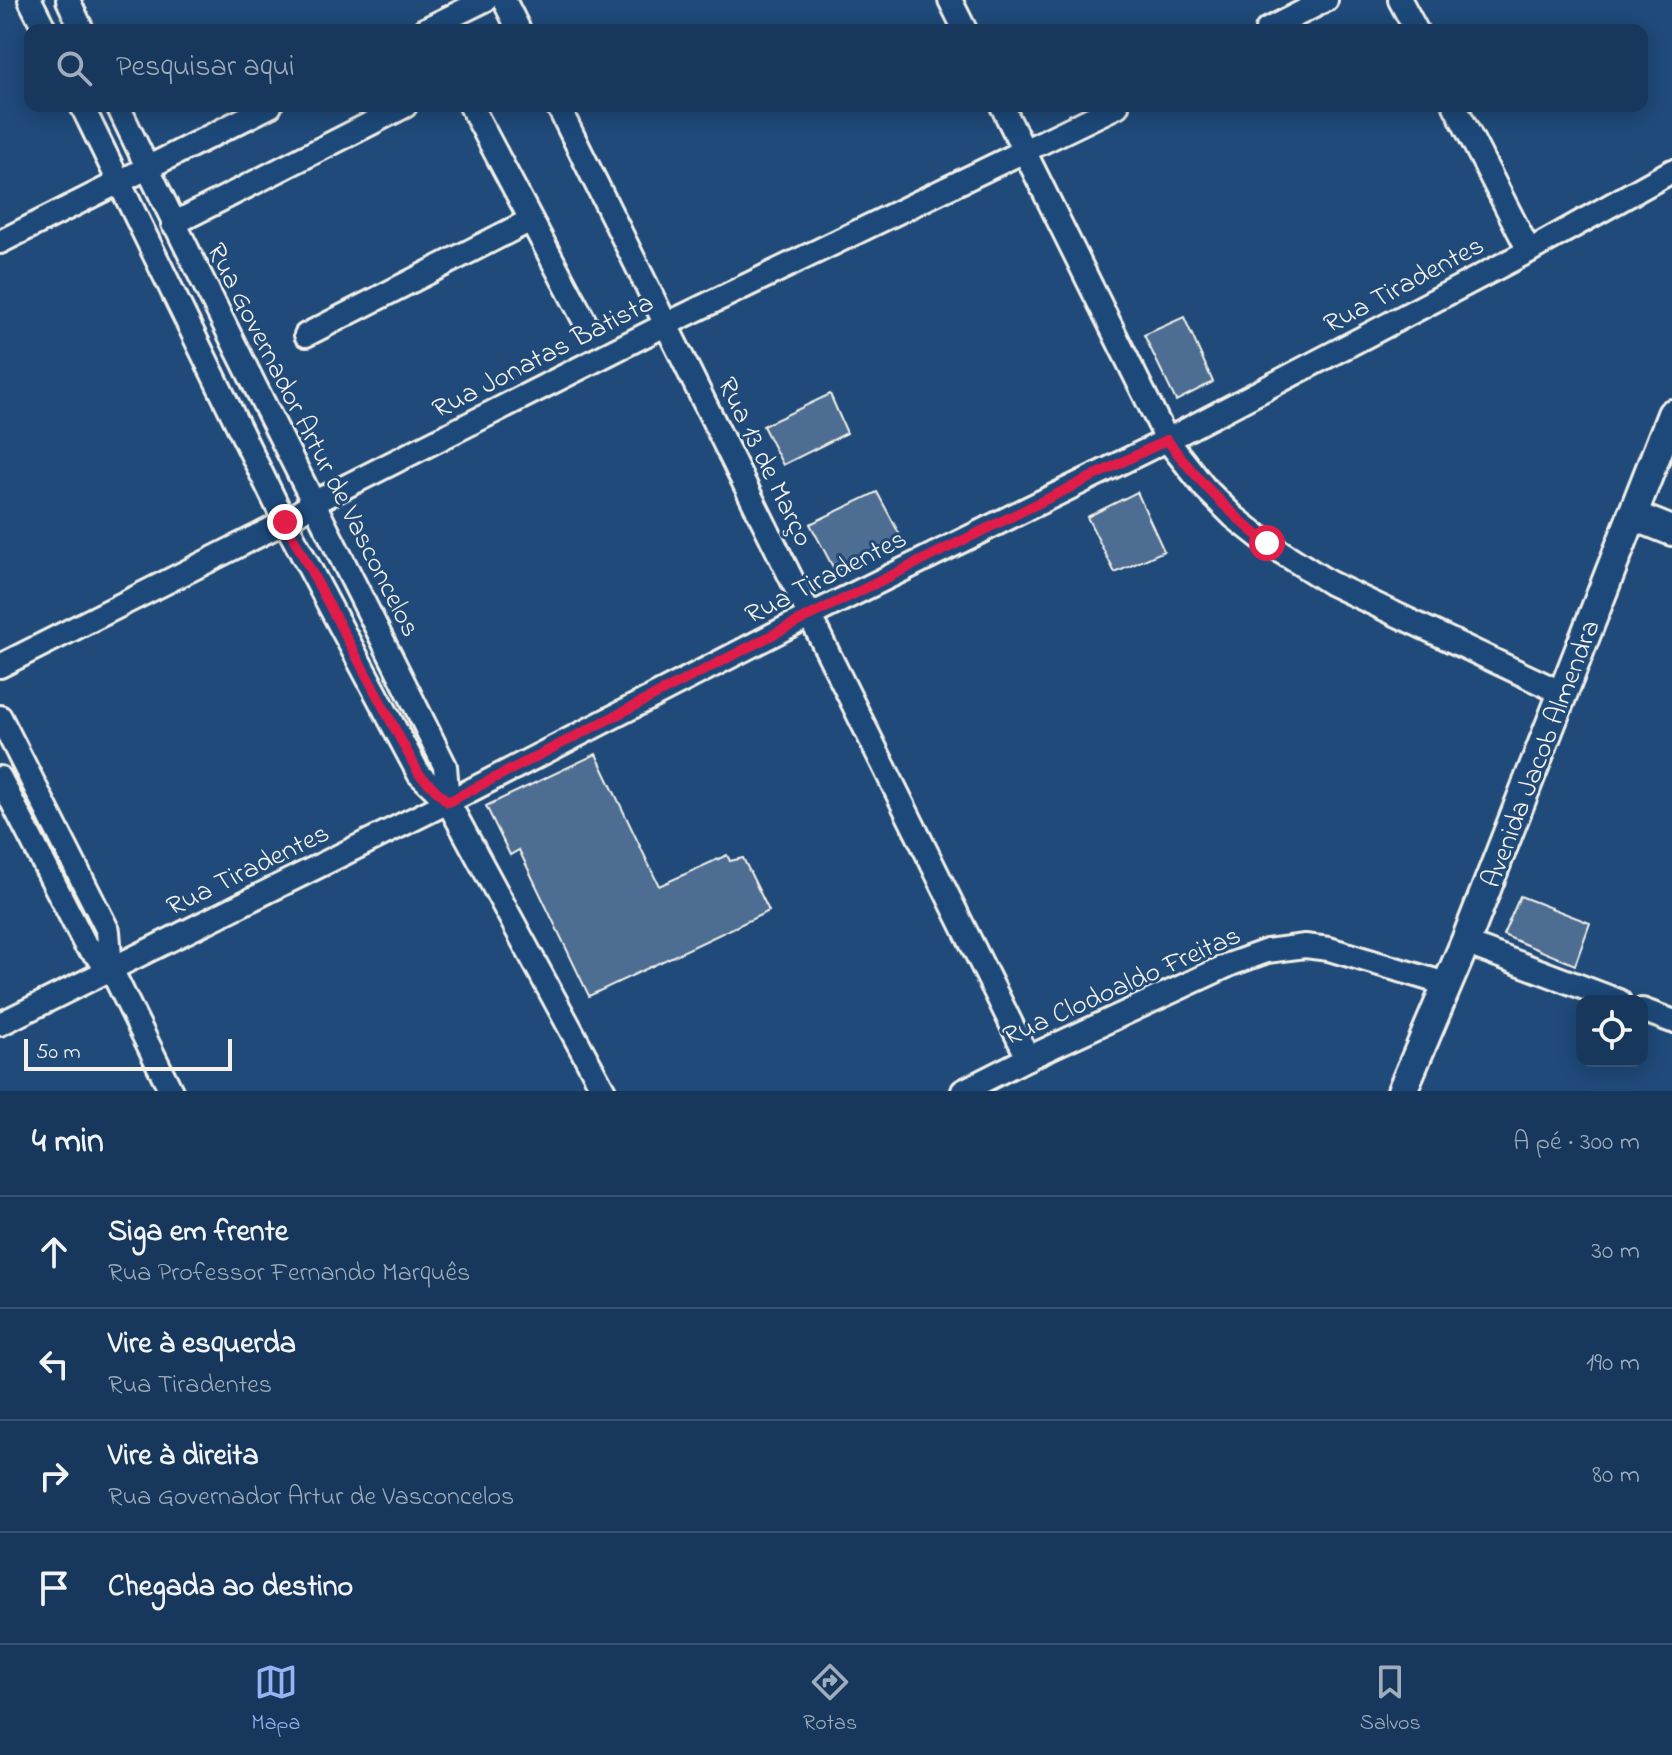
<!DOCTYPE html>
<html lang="pt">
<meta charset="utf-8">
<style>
:root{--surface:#17385c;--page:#244365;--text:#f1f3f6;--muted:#9eacbb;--line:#365272;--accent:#95b2f1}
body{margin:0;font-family:"Indie Flower",sans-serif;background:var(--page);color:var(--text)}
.controls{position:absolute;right:24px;bottom:24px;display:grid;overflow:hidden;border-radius:16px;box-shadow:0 4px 20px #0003}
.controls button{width:72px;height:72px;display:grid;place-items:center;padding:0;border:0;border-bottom:2px solid var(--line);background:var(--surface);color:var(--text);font:40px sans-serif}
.scale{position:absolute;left:24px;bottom:20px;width:208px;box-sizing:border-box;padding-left:8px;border:4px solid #f4f1e8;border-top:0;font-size:22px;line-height:28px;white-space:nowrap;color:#f4f1e8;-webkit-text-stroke:6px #1f4a7a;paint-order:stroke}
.stop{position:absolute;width:24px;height:24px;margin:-18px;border:6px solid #e11d48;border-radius:50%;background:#fff}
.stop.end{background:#e11d48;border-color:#fff;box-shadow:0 2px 8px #0008}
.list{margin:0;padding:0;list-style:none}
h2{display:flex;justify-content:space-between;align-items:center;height:104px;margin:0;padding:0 32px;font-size:34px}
h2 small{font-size:26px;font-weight:400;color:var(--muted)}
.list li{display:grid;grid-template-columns:52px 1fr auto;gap:24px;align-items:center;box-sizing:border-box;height:112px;padding:0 32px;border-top:2px solid var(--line)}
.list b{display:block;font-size:30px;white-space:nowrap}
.list p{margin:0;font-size:26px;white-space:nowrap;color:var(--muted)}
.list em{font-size:26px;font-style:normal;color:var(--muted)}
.icon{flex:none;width:44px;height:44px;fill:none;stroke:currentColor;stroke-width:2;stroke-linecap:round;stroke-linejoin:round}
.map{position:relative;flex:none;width:1672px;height:1091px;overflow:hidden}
.search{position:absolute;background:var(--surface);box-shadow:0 4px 20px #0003;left:24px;right:24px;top:24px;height:88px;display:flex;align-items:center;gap:20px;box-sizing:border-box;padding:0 28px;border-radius:16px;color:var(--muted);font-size:30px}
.sheet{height:552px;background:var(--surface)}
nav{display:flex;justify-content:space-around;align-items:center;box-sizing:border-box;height:112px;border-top:2px solid var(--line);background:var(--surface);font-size:22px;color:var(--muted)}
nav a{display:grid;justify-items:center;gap:4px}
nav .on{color:var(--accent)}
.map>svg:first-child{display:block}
</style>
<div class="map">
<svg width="1672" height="1091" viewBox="0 0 1672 1091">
<rect width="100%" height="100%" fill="#1f4a7a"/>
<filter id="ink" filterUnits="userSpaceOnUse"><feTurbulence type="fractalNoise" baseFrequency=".0125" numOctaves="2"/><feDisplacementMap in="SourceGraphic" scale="16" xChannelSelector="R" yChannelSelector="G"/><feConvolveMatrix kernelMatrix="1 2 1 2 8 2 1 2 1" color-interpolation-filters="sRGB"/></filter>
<g filter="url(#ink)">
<g fill="#4d6e92" stroke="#f4f1e8" stroke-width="2">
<path d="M1184,317L1213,382L1176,401L1144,335Z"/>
<path d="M830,394L847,433L783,465L763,426Z"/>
<path d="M877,492L901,537L835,571L810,524Z"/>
<path d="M1137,492L1164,551L1115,573L1087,517Z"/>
<path d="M596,754L659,886L727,855L730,861L743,858L769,911L589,996L519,850L510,855L486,806Z"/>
<path d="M1520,896L1590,923L1575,965L1503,935Z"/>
</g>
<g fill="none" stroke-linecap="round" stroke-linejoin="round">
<defs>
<g id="minor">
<path d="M30,0L45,30"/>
<path d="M68,0L82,30"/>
<path d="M504,0L519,30"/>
<path d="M950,0L965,30"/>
<path d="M1400,0L1416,30"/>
<path d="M424,30L485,0"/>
<path d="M1267,30L1326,0"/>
<path d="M82,106L285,522L419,774L448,802L604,1091"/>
<path d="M118,106C223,328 337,546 445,766L448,802"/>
<path d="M471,106L584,320"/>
<path d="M558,106L1028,1058"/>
<path d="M1002,106L1167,440L1205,488L1234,517L1267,543L1330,583L1562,693"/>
<path d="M1455,106L1529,251"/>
<path d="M173,224L405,106"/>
<path d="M0,242L270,106"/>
<path d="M306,335L531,220"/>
<path d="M0,666L285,522L315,502L667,324L1117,106"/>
<path d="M0,717L108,931L111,969"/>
<path d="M0,778L85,944L111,969L171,1091"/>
<path d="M1465,943L1619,1001"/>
<path d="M1642,1010L1672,1021"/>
<path d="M0,1024L448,802L809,616L1167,440L1529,251L1672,171"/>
<path d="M963,1091L1028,1058L1231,964L1267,951L1305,946L1329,949L1446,984"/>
</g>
<g id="tertiary">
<path d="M1632,515L1672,531"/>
<path d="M1402,1091L1465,943L1672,414"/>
</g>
</defs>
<use href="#minor" stroke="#f4f1e8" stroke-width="28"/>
<use href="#tertiary" stroke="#f4f1e8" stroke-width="34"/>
<use href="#minor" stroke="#1f4a7a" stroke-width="22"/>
<use href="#tertiary" stroke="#1f4a7a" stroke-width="28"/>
</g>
</g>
<g fill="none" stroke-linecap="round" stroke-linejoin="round" filter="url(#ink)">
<path stroke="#e11d48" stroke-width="10" d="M285,522L419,774L448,802L809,616L1167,440C1198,480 1227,511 1267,543"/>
</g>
<g text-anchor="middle" stroke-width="6" stroke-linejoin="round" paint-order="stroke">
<g font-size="28" fill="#f4f1e8" stroke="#1f4a7a">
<text transform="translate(1403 283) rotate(-28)" y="10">Rua Tiradentes</text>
<text transform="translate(542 354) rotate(-27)" y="10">Rua Jonatas Batista</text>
<text transform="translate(315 439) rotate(63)" y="10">Rua Governador Artur de Vasconcelos</text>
<text transform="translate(767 461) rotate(64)" y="10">Rua 13 de Março</text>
<text transform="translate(825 575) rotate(-27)" y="10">Rua Tiradentes</text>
<text transform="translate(1539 753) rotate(-69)" y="10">Avenida Jacob Almendra</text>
<text transform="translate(247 868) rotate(-26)" y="10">Rua Tiradentes</text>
<text transform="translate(1121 984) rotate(-24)" y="10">Rua Clodoaldo Freitas</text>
</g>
</g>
</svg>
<div class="controls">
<button><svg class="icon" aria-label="locate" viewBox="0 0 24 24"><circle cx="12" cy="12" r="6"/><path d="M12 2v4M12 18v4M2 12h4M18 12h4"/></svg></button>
</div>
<div class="scale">50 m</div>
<div class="stop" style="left:1267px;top:543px"></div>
<div class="stop end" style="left:285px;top:522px"></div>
<div class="search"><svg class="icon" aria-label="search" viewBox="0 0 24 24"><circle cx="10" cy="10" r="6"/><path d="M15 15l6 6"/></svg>Pesquisar aqui</div>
</div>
<section class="sheet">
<h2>4 min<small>A pé · 300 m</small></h2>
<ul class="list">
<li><svg class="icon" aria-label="ahead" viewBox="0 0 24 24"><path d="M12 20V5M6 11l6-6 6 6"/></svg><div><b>Siga em frente</b><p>Rua Professor Fernando Marquês</p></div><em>30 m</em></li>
<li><svg class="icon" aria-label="left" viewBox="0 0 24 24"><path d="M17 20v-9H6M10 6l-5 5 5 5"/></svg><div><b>Vire à esquerda</b><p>Rua Tiradentes</p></div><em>190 m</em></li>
<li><svg class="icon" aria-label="right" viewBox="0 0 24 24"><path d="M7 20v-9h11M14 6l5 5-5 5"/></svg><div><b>Vire à direita</b><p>Rua Governador Artur de Vasconcelos</p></div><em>80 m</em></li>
<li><svg class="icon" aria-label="arrive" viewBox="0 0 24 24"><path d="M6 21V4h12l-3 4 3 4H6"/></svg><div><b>Chegada ao destino</b></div></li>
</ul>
</section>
<nav>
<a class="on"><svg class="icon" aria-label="map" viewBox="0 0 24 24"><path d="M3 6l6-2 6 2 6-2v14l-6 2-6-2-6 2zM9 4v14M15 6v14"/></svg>Mapa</a>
<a><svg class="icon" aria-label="directions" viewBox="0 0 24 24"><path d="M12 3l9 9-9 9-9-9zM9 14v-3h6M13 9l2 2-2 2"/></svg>Rotas</a>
<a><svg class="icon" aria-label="saved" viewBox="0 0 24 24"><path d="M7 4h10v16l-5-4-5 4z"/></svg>Salvos</a>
</nav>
